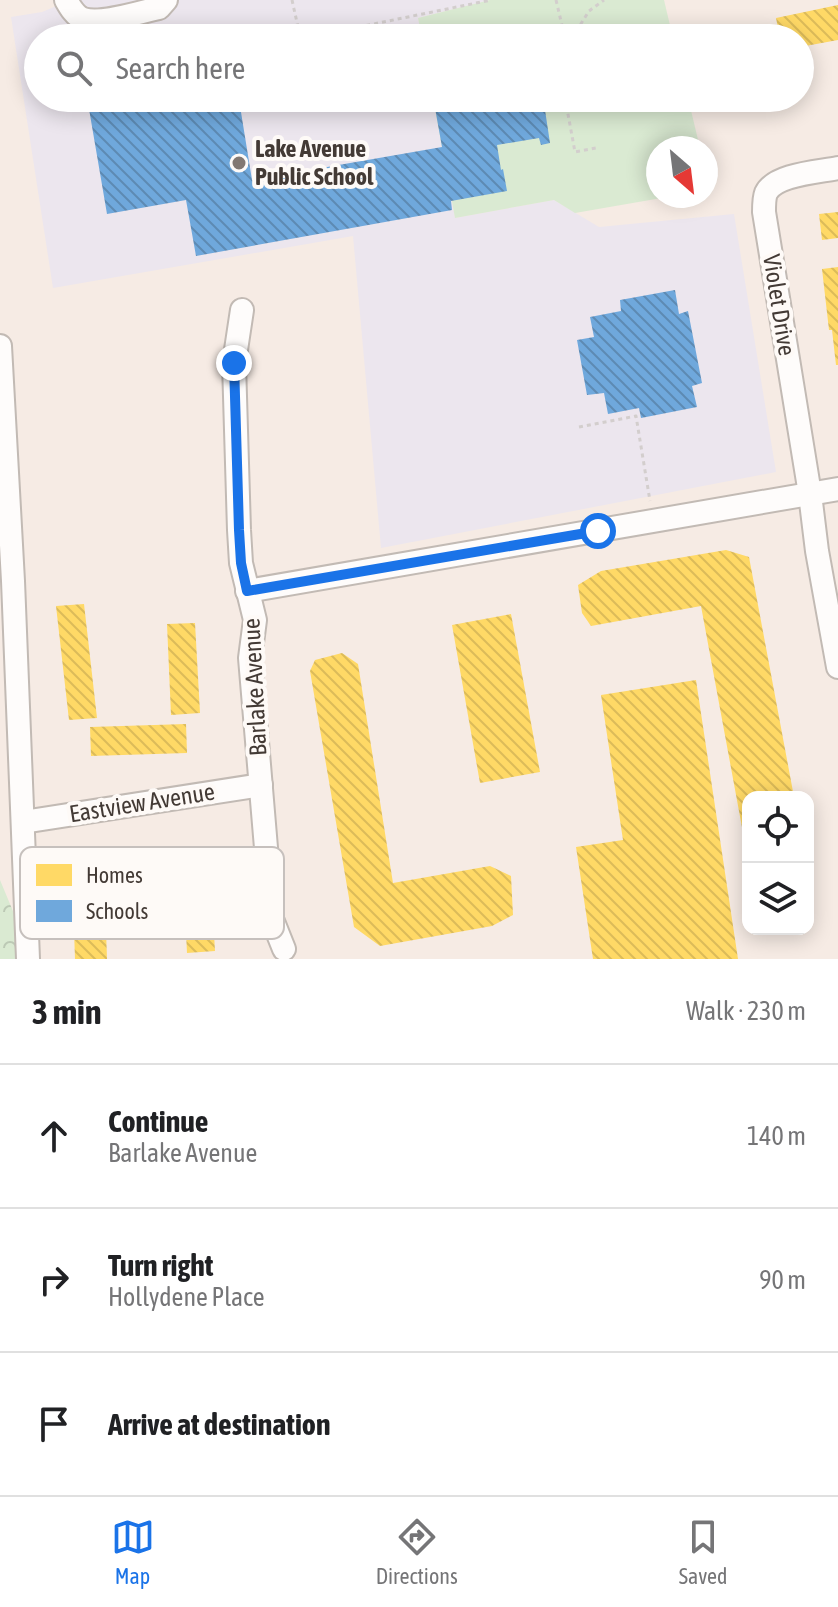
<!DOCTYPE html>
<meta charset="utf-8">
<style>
:root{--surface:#fff;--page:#f6f6f6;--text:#202124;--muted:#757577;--line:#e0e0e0;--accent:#1a73e8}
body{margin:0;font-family:"Asap Condensed",sans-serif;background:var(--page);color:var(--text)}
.controls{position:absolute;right:24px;bottom:24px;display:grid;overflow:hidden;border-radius:16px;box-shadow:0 4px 20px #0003}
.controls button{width:72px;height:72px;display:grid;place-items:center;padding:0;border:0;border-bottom:2px solid var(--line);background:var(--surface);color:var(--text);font:40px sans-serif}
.compass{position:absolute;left:646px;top:136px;width:72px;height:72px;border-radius:50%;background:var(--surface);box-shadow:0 4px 20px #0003;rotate:152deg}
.stop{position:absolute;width:24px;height:24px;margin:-18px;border:6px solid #1a73e8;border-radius:50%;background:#fff}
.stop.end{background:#1a73e8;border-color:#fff;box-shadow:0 2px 8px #0008}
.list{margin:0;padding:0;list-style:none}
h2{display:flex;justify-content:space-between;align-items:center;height:104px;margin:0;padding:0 32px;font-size:34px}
h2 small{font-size:26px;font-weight:400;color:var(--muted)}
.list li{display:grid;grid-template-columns:52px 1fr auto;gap:24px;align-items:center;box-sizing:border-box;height:144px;padding:0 32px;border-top:2px solid var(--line)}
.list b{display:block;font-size:30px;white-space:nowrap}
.list p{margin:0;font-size:26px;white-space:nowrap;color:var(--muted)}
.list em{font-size:26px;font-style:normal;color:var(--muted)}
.icon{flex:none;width:44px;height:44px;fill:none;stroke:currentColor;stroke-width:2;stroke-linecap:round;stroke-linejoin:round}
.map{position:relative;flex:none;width:838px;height:959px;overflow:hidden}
.search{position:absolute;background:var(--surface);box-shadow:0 4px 20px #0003;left:24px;right:24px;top:24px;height:88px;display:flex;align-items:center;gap:20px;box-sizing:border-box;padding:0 28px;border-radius:44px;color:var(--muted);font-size:30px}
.sheet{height:536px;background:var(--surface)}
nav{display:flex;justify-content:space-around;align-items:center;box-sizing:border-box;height:112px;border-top:2px solid var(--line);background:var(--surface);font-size:22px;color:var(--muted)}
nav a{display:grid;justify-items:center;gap:4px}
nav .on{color:var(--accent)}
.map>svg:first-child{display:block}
</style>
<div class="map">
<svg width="838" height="959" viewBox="0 0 838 959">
<defs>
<pattern id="forest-crowns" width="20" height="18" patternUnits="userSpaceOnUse" patternTransform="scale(2)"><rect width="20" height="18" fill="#daead2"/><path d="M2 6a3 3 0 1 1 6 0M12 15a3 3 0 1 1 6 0" fill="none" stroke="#bcc9b5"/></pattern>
<pattern id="homes-back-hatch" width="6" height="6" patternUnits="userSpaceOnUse" patternTransform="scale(2)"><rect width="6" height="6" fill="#ffd966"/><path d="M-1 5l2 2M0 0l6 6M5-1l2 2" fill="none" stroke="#dcbb59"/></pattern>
<pattern id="schools-back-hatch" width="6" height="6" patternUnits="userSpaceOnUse" patternTransform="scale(2)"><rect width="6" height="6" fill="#6fa8dc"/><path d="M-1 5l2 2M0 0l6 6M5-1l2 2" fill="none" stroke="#5d8ab3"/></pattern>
</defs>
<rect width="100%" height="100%" fill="#f6ebe4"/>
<path fill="#ece6ee" d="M71,0H490L418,18L422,38H38V98H433L455,218L554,200L599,227L734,214L776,472L381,548L353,236L53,288L11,17L42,12Z"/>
<g fill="#daead2">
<path d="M490,0H664L673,38H422L418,18Z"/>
<path d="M433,98H688L700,148H658V196H673L575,213L554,200L455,218Z"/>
</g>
<path fill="url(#forest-crowns)" d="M0,880L25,940V959H0Z"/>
<g fill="url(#homes-back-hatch)">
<path d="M838,5V40L800,47V38H780L776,18Z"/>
<path d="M838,212V238L822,240L819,214Z"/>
<path d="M838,267V365H836L832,330H829L822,269Z"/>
<path d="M726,550L749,557L794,797H748V840L744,838L701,606L591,626L582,613L578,585L601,571Z"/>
<path d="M84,604L97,718L69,720L56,606Z"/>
<path d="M511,614L540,772L480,783L452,625Z"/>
<path d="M195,623L200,713L171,715L167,624Z"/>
<path d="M342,653L358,664L393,883L490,866L511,876L513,915L492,926L380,946L354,927L310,671L315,660Z"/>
<path d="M696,680L738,959H593L576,847L623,840L601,695Z"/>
<path d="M186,724L187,753L91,756L90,727Z"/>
<path d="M209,848L215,951L187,953L182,850Z"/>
<path d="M105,900L107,959H75L73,902Z"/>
</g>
<g fill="url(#schools-back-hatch)">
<path d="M74,98H265V102L240,106L252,180L442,147L435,108L487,98H547L549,110H545L550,143L541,145L539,138L497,145L501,170L503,169L507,191L451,201L452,210L196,256L186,200L107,214L89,109L76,111Z"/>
<path d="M675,290L679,314L688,311L702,383L692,386L697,407L641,418L639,408L608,414L604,393L587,395L577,340L594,337L590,317L621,311L620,300Z"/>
</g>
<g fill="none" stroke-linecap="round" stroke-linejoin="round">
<defs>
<g id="minor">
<path d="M66,0C70,7 75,16 83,19C101,25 140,12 159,8L166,0"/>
<path d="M838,168C819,172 775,174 766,193C764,198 764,206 764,212L810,494L817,551L838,667"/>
<path d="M242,310L234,363L239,530L241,563L255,620L250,658L272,919L284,949"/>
<path d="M0,346L13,581L28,959"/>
<path d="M247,591L838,489"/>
<path d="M23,822L261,785"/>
</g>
</defs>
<use href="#minor" stroke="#c2bab4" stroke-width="26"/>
<g stroke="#d3cecd" stroke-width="3" stroke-dasharray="4 4" stroke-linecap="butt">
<path d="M292,0L300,36L354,28L491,0"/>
<path d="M556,0L565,38"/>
<path d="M572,38L589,11L604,0"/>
<path d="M565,98L575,152L596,148"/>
<path d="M579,427L636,416L650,501"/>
</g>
<use href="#minor" stroke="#fefcfb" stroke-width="22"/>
</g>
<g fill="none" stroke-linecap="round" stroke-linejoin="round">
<path stroke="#1a73e8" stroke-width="10" d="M234,363L239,530L241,563L247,591L598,531"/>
</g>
<circle fill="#827872" stroke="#fefaf7" stroke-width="3" cx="239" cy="163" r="8"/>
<g text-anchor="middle" stroke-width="8" stroke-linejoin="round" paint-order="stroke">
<g font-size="24" font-weight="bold" fill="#433a35" stroke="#fefaf7" text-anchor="start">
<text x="255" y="157">Lake Avenue<tspan x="255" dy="28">Public School</tspan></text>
</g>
<g font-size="24" fill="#433a35" stroke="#fefaf7">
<text transform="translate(779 305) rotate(81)" y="8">Violet Drive</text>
<text transform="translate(255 687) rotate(-93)" y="8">Barlake Avenue</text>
<text transform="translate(142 803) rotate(-9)" y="8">Eastview Avenue</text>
</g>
</g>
<rect x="20" y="847" width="264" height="92" rx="12" fill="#fefaf7" stroke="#c6c0bd" stroke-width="2"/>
<rect x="36" y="864" width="36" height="22" fill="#ffd966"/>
<rect x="36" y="900" width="36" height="22" fill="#6fa8dc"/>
<g font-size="22" fill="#433a35">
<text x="86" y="883">Homes</text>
<text x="86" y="919">Schools</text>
</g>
</svg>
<div class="controls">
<button><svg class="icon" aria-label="locate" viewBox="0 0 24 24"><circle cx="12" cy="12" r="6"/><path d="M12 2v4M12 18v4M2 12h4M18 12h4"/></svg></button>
<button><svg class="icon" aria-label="layers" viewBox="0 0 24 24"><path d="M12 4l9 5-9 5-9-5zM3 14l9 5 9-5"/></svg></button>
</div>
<svg class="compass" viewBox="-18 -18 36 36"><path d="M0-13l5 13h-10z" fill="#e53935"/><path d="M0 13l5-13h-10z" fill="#757577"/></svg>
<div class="stop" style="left:598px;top:531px"></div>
<div class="stop end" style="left:234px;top:363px"></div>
<div class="search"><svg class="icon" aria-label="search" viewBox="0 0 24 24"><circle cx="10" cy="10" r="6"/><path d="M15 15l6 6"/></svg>Search here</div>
</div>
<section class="sheet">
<h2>3 min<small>Walk · 230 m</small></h2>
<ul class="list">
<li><svg class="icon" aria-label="ahead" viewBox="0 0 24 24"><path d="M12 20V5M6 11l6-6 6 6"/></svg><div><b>Continue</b><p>Barlake Avenue</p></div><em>140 m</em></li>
<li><svg class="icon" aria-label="right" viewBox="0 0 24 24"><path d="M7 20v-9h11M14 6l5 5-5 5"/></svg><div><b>Turn right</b><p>Hollydene Place</p></div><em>90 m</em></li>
<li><svg class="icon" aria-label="arrive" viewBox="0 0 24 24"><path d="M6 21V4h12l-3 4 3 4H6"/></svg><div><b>Arrive at destination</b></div></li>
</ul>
</section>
<nav>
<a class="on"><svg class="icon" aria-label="map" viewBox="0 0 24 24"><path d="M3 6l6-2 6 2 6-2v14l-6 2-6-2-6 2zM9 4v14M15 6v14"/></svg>Map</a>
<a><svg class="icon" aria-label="directions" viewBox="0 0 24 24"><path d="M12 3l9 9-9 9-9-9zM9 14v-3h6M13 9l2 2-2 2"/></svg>Directions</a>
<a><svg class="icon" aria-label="saved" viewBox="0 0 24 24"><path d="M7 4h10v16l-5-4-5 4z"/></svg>Saved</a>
</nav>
